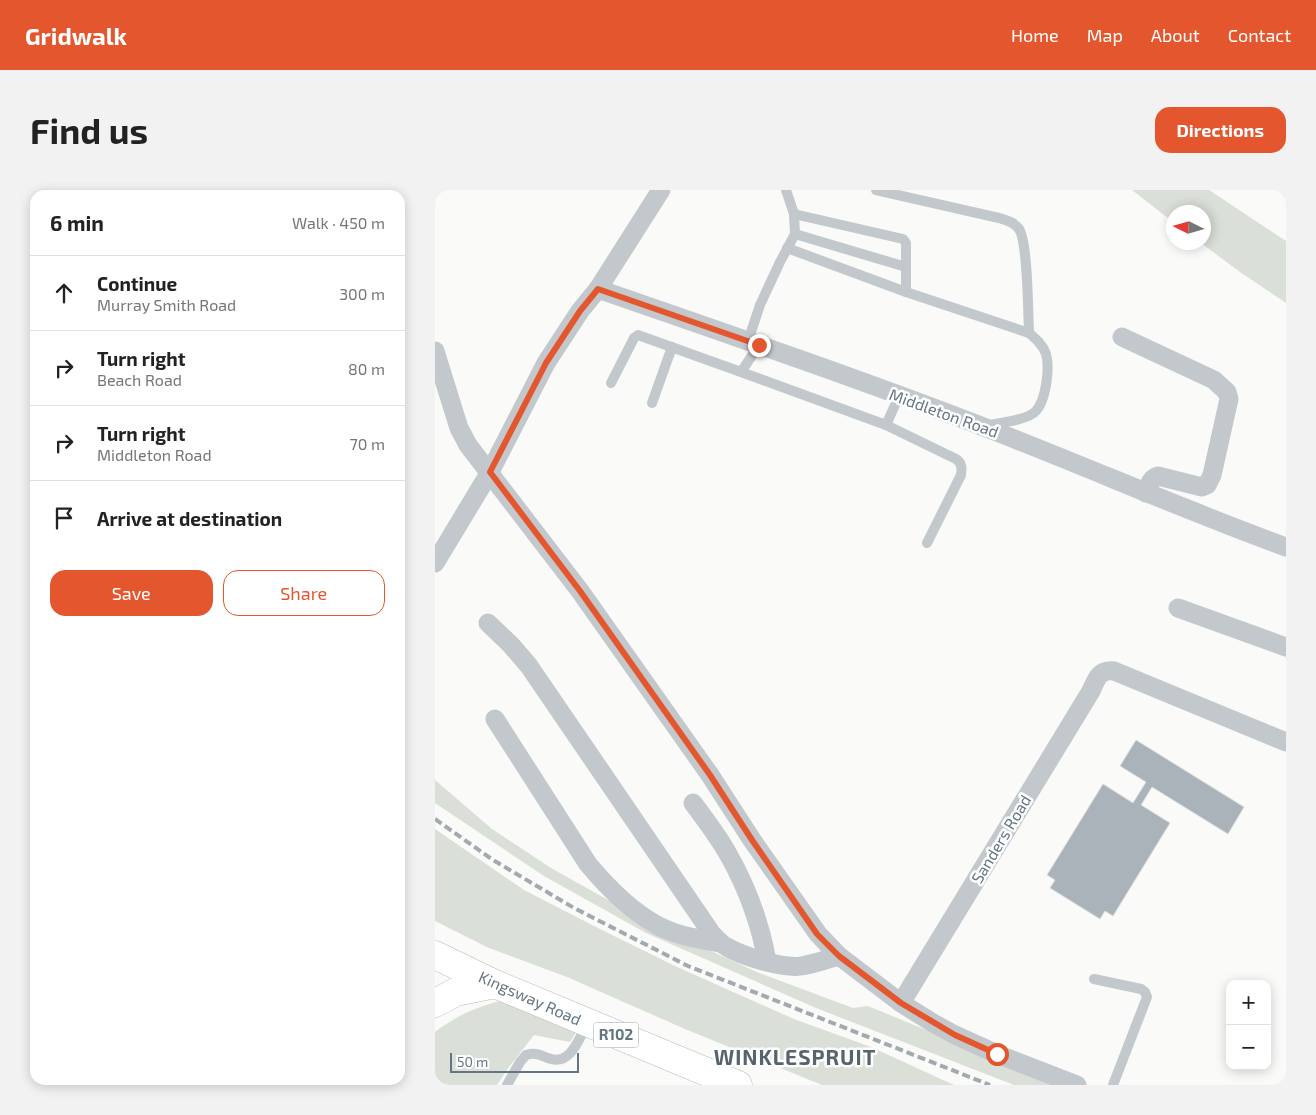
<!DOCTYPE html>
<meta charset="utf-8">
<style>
:root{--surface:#fff;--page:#f2f2f2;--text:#222;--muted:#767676;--line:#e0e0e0;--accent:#e4572e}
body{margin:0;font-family:"Exo 2",sans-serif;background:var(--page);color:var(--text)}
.controls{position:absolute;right:15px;bottom:15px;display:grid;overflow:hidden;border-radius:10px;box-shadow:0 2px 12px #0003}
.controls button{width:45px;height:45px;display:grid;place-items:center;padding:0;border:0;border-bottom:1px solid var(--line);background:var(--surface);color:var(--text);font:25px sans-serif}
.compass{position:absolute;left:731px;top:15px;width:45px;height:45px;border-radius:50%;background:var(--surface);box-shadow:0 2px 12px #0003;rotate:275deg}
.scale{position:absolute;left:15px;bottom:12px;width:129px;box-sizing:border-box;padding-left:5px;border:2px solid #657683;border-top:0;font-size:14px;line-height:18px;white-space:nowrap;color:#657683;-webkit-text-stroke:4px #fff;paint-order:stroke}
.stop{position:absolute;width:15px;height:15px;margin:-11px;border:4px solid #e4572e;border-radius:50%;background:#fff}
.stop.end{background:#e4572e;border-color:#fff;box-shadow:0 1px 5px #0008}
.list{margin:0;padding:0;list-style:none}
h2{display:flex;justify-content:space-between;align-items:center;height:65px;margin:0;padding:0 20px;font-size:21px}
h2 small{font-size:16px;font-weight:400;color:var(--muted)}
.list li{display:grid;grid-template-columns:32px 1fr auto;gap:15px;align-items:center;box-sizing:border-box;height:75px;padding:0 20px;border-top:1px solid var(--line)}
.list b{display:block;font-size:19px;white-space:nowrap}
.list p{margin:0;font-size:16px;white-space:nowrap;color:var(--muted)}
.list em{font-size:16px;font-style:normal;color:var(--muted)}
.actions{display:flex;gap:10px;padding:15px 20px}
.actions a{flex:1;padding:11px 0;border:1px solid var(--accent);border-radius:15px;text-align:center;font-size:18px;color:var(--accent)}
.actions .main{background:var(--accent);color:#fff}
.icon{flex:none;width:28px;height:28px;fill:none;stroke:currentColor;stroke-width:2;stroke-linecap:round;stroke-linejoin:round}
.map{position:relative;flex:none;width:851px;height:895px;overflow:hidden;border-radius:15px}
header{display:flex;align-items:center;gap:30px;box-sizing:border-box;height:70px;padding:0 25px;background:var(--accent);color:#fff}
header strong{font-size:24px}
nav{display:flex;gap:28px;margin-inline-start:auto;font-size:18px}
.intro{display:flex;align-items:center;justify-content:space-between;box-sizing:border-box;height:120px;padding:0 30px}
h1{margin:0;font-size:35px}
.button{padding:12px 22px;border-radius:15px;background:var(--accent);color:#fff;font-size:18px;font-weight:700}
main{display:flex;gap:30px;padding:0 30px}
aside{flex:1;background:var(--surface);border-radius:15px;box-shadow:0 2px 12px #0003}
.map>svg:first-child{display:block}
</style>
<header>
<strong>Gridwalk</strong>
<nav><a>Home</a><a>Map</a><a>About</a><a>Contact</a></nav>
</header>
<div class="intro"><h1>Find us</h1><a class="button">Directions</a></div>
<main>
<aside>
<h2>6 min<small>Walk · 450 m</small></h2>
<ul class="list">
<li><svg class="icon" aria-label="ahead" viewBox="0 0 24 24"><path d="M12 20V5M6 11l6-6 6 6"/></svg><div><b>Continue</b><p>Murray Smith Road</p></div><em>300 m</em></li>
<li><svg class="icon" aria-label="right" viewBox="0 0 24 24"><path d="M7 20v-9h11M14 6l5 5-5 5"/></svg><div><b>Turn right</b><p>Beach Road</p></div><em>80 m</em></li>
<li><svg class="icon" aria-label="right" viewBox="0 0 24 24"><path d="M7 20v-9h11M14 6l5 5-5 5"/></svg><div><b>Turn right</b><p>Middleton Road</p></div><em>70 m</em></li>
<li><svg class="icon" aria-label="arrive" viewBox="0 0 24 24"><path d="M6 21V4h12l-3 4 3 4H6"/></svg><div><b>Arrive at destination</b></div></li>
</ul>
<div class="actions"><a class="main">Save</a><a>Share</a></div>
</aside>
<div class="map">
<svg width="851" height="895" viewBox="0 0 851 895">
<rect width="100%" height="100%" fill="#fafaf8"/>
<g fill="#dadfd7">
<path d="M697,0H774L851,51V113L805,82L766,53L768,52V22H738V32Z"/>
<path d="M0,590L57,639L116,678L173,710L261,754L324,783L418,818L433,816L625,895H579L381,818L211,743L109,686L0,613Z"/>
<path d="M0,639L89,700L165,739L240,776L359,829L436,857L519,895H387L250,839L132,787L54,758L0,731Z"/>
<path d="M65,811L143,839L135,852L99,845L74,877L62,895H0V842C21,826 39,818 65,811Z"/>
</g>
<path fill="#aab3b9" stroke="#dcdcda" d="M701,550L809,617L793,644L717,597L706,615L735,633L678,726L670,721L665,729L615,698L620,690L612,685L668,594L698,613L711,592L685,576Z"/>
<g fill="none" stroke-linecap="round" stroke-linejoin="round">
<defs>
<g id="primary">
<path d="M0,765L60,794L303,895"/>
<path d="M0,813L21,802L60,794"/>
</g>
</defs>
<use href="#primary" stroke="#b5babe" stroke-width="29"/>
<g stroke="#c3c8cc" stroke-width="10">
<path d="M441,0L564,28C571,30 579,32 584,39C593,52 593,124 594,143"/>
<path d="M359,24L468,49L471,53V77L360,44"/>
<path d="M352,58L471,102L594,143C601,149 608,155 611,164C615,178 611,210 601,221C593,230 565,233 553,235"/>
<path d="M471,102V77"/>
<path d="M313,151L325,115L345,72L360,44L359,24L351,0"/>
<path d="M306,182L451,235"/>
<path d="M176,193L199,148L203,145L306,182L324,155"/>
<path d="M464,206L451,235L521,269C527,273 527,278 526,285L492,353"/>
<path d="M217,213L237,157"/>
<path d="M659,789L706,799L710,802L712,807L678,895"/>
<path d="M72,895L85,872L91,865C100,862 105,865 113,868C135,877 144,849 152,834"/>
</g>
<g stroke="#c3c8cc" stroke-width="19">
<path d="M163,99C295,145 428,190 559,241C657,279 752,321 851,357"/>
<path d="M687,147L779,190L792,202L794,209L777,285L772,295L767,297L723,286C715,289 714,295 711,303"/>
<path d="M0,161L24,238L33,255L145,401L275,585L317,650L383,744L404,766L466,813L498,833L520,845L562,864L642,895"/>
<path d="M0,373L55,282L111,173L145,121L163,99L226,0"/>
<path d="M743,418L851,457"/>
<path d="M53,433L76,455L94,476L277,744C282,749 286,754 292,757C307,766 349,779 366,776C379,774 392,769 404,766"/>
<path d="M60,529L153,674C173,698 196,721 222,735C241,746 265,749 285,753"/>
<path d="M258,613C270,629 283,646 293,664C312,697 325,733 332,771"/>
<path d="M466,813L656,501C661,490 664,479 679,481L851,552"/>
</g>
<use href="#primary" stroke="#fff" stroke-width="28"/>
<path stroke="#a2aab0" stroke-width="4" stroke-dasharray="8 4" stroke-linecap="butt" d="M0,629L58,670L139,718L253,776L555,895"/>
</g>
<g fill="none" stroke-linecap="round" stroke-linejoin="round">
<path stroke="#e4572e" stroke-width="6" d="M324,155L163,99L145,121L111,173L55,282L145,401L275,585L317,650L382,744L404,766L466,813L520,845L562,864"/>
</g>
<g text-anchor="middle" stroke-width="5" stroke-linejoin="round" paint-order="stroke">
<rect fill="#fff" stroke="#939fa8" stroke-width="1" x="158.5" y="832.5" width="45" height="25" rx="4"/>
<g font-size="15" font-weight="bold" fill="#657683">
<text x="181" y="850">R102</text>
</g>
<g font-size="16" fill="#657683" stroke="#fff">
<text transform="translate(509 223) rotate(20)" y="6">Middleton Road</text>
<text transform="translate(566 649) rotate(-59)" y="6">Sanders Road</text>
<text transform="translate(95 808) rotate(24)" y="6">Kingsway Road</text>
</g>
<g font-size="21" font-weight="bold" letter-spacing="1" fill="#57646e" stroke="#fff">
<text x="360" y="875">WINKLESPRUIT</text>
</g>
</g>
</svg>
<div class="controls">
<button>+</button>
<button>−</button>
</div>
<svg class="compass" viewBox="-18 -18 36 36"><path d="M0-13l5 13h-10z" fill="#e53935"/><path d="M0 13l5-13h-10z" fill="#767676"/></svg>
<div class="scale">50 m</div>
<div class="stop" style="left:562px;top:864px"></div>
<div class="stop end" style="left:324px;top:155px"></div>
</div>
</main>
